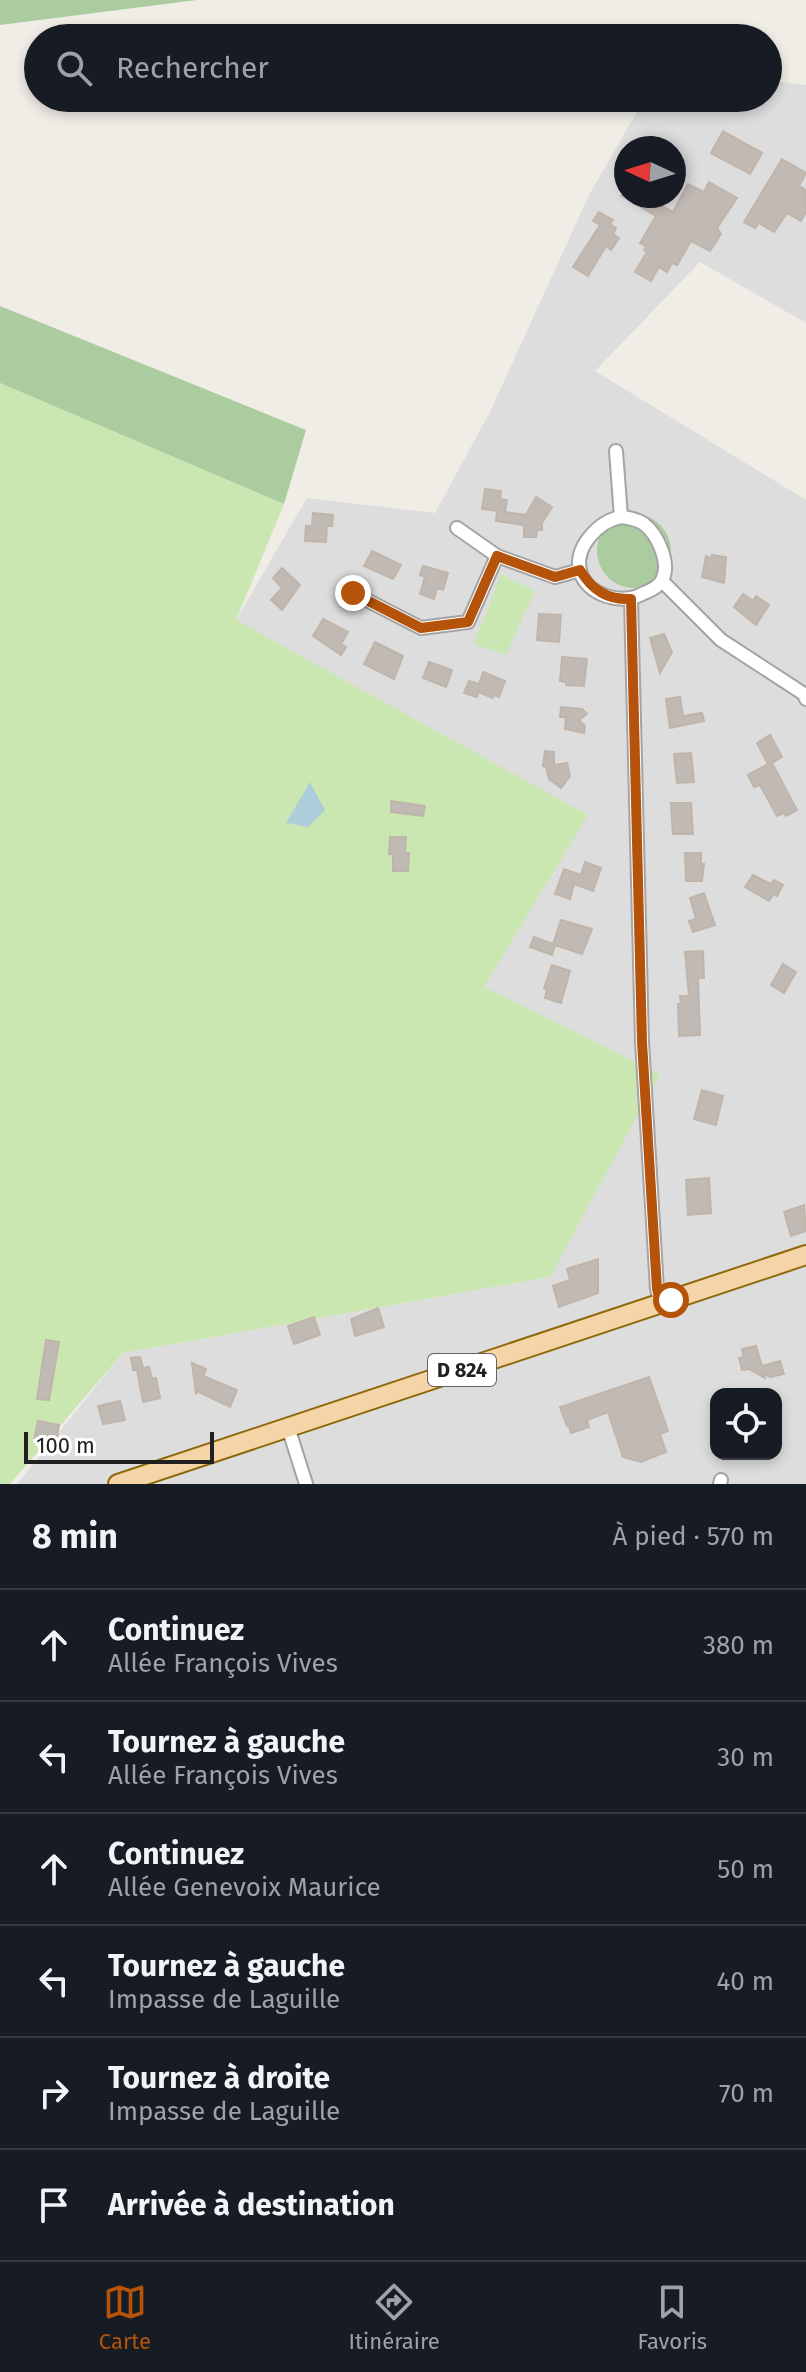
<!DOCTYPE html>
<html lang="fr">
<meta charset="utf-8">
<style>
:root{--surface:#171b24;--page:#20242c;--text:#f1f3f6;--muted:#9ea1a6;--line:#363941;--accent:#b45309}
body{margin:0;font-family:"Fira Sans",sans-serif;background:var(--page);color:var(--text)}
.controls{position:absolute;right:24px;bottom:24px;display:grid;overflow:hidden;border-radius:16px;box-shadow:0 4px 12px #0003}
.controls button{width:72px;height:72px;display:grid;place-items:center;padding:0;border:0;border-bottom:2px solid var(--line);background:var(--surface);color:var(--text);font:40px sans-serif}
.compass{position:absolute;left:614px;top:136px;width:72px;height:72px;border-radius:50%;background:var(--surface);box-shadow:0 4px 12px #0003;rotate:274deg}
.scale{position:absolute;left:24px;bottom:20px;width:190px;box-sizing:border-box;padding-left:8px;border:4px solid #202020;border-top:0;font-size:22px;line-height:28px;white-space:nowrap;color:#202020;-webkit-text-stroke:6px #fff;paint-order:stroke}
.stop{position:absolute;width:24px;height:24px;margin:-18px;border:6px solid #b45309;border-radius:50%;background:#fff}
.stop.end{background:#b45309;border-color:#fff;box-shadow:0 2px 8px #0008}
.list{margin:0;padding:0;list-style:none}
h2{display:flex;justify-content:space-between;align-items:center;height:104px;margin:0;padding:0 32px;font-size:34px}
h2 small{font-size:26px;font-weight:400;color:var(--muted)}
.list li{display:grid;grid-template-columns:52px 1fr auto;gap:24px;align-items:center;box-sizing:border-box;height:112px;padding:0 32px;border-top:2px solid var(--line)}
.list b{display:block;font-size:30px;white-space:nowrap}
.list p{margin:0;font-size:26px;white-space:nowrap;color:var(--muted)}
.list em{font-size:26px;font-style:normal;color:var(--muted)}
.icon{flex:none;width:44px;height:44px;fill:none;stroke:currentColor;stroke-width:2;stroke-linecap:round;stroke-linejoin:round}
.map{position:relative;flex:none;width:806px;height:1484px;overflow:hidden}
.search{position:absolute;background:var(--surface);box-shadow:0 4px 12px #0003;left:24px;right:24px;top:24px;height:88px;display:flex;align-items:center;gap:20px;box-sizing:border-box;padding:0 28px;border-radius:44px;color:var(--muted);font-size:30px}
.sheet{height:776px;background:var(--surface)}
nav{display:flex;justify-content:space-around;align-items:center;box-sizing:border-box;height:112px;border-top:2px solid var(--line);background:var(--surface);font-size:22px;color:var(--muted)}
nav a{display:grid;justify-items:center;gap:4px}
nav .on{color:var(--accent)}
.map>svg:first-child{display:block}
</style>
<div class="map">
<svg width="806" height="1484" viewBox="0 0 806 1484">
<rect width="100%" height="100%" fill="#f0ede7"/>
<path fill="#dedddd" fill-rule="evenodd" d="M768,80L806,85V323L700,262L595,371L806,500V1484H17L123,1353L550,1277L484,987L236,620L307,498L435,513L490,412L590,193L645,98H768ZM626,148H674V196H626ZM716,1394H776V1454H716Z"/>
<g fill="#cae6b1">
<path d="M0,383L284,504L236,620L588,815L484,987L660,1074L550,1277L123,1353L10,1484H0Z"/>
<path d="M501,574L535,591L506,655L474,644Z"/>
</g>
<g fill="#abcc9f">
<path d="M0,0H197L0,25Z"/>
<path d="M0,306L306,430L284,504L0,383Z"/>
<circle cx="634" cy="551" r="37"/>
</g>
<path fill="#abceda" d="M310,782L325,810L308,827L286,823Z"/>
<g fill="#c0b9b4" stroke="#c0b5aa" stroke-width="2">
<path d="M723,131L762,153L750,174L711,153Z"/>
<path d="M782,159L806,173L799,186L806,190V212L801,221L787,213L774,232L759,223L755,228L744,222Z"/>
<path d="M709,182L737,198L717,228L721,234L710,251L691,241L677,265L672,263L667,272L659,267L651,281L635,272L647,252L644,250L646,246L640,243L656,216L622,196H643L673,212L688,184L704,192Z"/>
<path d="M599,212L613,220L610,224L616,228L613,234L619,238L611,250L606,246L588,276L573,267L600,225L593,221Z"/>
<path d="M485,489L501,491L500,499L507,500L505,512L526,515L536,497L552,507L542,523V530H537L536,537H524V525L496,521L497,511L482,509Z"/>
<path d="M313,513L333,515L332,526H327L326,542L305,541L306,526H312Z"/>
<path d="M372,551L401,565L393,579L364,566Z"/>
<path d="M712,555L726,557L724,583L702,577L706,556L711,558Z"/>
<path d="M423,566L448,573L443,590L437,588L434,599L420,594L425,577L420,575Z"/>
<path d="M282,568L300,585L282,610L271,600L282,588L273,578Z"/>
<path d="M743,594L753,601L756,596L769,605L756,625L734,607Z"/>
<path d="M539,614L561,615L559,642L537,640Z"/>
<path d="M323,619L348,632L341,644L346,647L341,655L313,636Z"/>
<path d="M664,634L672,652L660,673L650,638Z"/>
<path d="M375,642L403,656L394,679L364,664Z"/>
<path d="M562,657L587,659L584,686L566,685V682L560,681Z"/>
<path d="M429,662L452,670L446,687L423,678Z"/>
<path d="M483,672L505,681L499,697L494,695L493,698L478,692L477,697L464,693L469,681L479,684Z"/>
<path d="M680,697L683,716L702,713L704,721L670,728L666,699Z"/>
<path d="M561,707L582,709L587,714L579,720L585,726L584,733L565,729L566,717H560Z"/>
<path d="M770,735L782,757L772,763L797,810L786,816L784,813L777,816L760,785L754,787L748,775L768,764L757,743Z"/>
<path d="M545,751L554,752V765L567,763L570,776L561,788L549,779L546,767L543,766Z"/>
<path d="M691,753L694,782L677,783L674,754Z"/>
<path d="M391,801L425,806L423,816L391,812Z"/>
<path d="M671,803H691L693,834H673Z"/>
<path d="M390,837H406L405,853H409L408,871H393V854H389Z"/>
<path d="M685,853H701V864H704L702,881H686Z"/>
<path d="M585,862L601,868L593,891L574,884L570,899L555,894L564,869L581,875Z"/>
<path d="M753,875L771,884L774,880L783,885L777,896L774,894L769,901L745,887Z"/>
<path d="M704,893L715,925L693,932L689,921L696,919L690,898Z"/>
<path d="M561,920L592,929L582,954L555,945L552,955L530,947L534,937L553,944Z"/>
<path d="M703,951L704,978H698L700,1035L679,1036L678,1004H681L680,996H689L685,952Z"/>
<path d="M783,964L796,972L784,993L771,985Z"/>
<path d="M552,965L570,971L561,1003L545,998L547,989L544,988Z"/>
<path d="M702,1090L723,1096L716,1125L694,1119Z"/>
<path d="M709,1178L711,1213L688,1215L686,1180Z"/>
<path d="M804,1205L806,1231L791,1236L784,1212Z"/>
<path d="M598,1259V1293L559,1307L553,1286L570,1280L567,1269Z"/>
<path d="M378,1308L384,1327L355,1336L351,1319Z"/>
<path d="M314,1317L320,1335L294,1344L288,1326Z"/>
<path d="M46,1340L59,1342L49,1400L37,1399Z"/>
<path d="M756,1346L762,1366L780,1361L784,1374L770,1377L764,1374L765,1378L749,1369L742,1370L739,1358L744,1357L742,1349Z"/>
<path d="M140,1357L143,1368L149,1367L152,1379L156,1378L160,1398L143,1402L137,1370H133L131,1358Z"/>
<path d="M192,1363L206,1369L203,1376L237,1390L230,1407L197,1391L196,1394Z"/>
<path d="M649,1377L668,1431L660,1434L666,1452L641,1462L623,1457L608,1412L587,1420L589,1427L571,1433L569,1426H567L560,1407Z"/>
<path d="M120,1401L125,1420L103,1424L98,1406Z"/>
<path d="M38,1421L59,1425L56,1444L34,1440Z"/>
</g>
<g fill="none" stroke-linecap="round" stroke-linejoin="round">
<defs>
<g id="minor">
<path d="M616,451L621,517"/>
<path d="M621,517C629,518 637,519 644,524C658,535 671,564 662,580C659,587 649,591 642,594C622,605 587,596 580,571C574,547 599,521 621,517Z"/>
<path d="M457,528L497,556L555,577L580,570"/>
<path d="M662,581L721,640L804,694L806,699"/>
<path d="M353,593L421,628L468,622L497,556"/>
<path d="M631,599L642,1042L657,1289L661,1304"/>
<path d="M288,1427L306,1484"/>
<path d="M720,1484L721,1480"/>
</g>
<path id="primary" d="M118,1484L806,1255"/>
</defs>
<use href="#minor" stroke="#a4a4a4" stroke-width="16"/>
<use href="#primary" stroke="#90680c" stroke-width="22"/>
<use href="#minor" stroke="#fff" stroke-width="12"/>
<use href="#primary" stroke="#f5d5a7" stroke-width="18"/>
</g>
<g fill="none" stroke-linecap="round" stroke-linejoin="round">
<path stroke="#b45309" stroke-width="10" d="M353,593L421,628L468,622L497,556L555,577L580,570C592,590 607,600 631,599L642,1042L657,1289L661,1304L671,1300"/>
</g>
<g text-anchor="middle" stroke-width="6" stroke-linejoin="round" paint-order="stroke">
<rect fill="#fff" stroke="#636363" stroke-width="2" x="428" y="1354" width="68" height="32" rx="6"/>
<g font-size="20" font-weight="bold" fill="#202020">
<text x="462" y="1377">D 824</text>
</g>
</g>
</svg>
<div class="controls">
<button><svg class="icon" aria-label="locate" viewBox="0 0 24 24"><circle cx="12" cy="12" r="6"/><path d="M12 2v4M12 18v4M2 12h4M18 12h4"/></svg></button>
</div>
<svg class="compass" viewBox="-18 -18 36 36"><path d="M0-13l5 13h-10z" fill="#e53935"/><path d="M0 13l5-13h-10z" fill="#9ea1a6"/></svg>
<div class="scale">100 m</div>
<div class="stop" style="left:671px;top:1300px"></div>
<div class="stop end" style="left:353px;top:593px"></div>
<div class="search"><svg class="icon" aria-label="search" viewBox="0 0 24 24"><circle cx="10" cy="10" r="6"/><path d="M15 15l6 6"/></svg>Rechercher</div>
</div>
<section class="sheet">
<h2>8 min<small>À pied · 570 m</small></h2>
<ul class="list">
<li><svg class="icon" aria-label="ahead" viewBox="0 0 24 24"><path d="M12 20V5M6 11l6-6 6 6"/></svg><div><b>Continuez</b><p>Allée François Vives</p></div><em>380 m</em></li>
<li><svg class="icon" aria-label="left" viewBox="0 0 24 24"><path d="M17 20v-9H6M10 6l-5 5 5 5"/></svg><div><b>Tournez à gauche</b><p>Allée François Vives</p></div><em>30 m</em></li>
<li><svg class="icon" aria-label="ahead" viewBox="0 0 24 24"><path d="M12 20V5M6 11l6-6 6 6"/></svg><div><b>Continuez</b><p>Allée Genevoix Maurice</p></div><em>50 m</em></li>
<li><svg class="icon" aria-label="left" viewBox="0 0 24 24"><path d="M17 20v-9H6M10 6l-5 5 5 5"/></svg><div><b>Tournez à gauche</b><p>Impasse de Laguille</p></div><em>40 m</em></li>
<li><svg class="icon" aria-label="right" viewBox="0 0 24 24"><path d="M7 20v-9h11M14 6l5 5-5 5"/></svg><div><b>Tournez à droite</b><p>Impasse de Laguille</p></div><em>70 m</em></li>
<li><svg class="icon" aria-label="arrive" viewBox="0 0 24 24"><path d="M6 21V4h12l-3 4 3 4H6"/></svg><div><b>Arrivée à destination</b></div></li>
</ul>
</section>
<nav>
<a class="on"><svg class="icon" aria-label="map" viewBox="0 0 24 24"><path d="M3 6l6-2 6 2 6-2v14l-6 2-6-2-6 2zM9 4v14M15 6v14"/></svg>Carte</a>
<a><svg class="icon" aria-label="directions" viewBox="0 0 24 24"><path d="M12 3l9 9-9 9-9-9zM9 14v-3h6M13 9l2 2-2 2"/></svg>Itinéraire</a>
<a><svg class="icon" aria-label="saved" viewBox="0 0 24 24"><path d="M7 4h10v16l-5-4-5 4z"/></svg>Favoris</a>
</nav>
